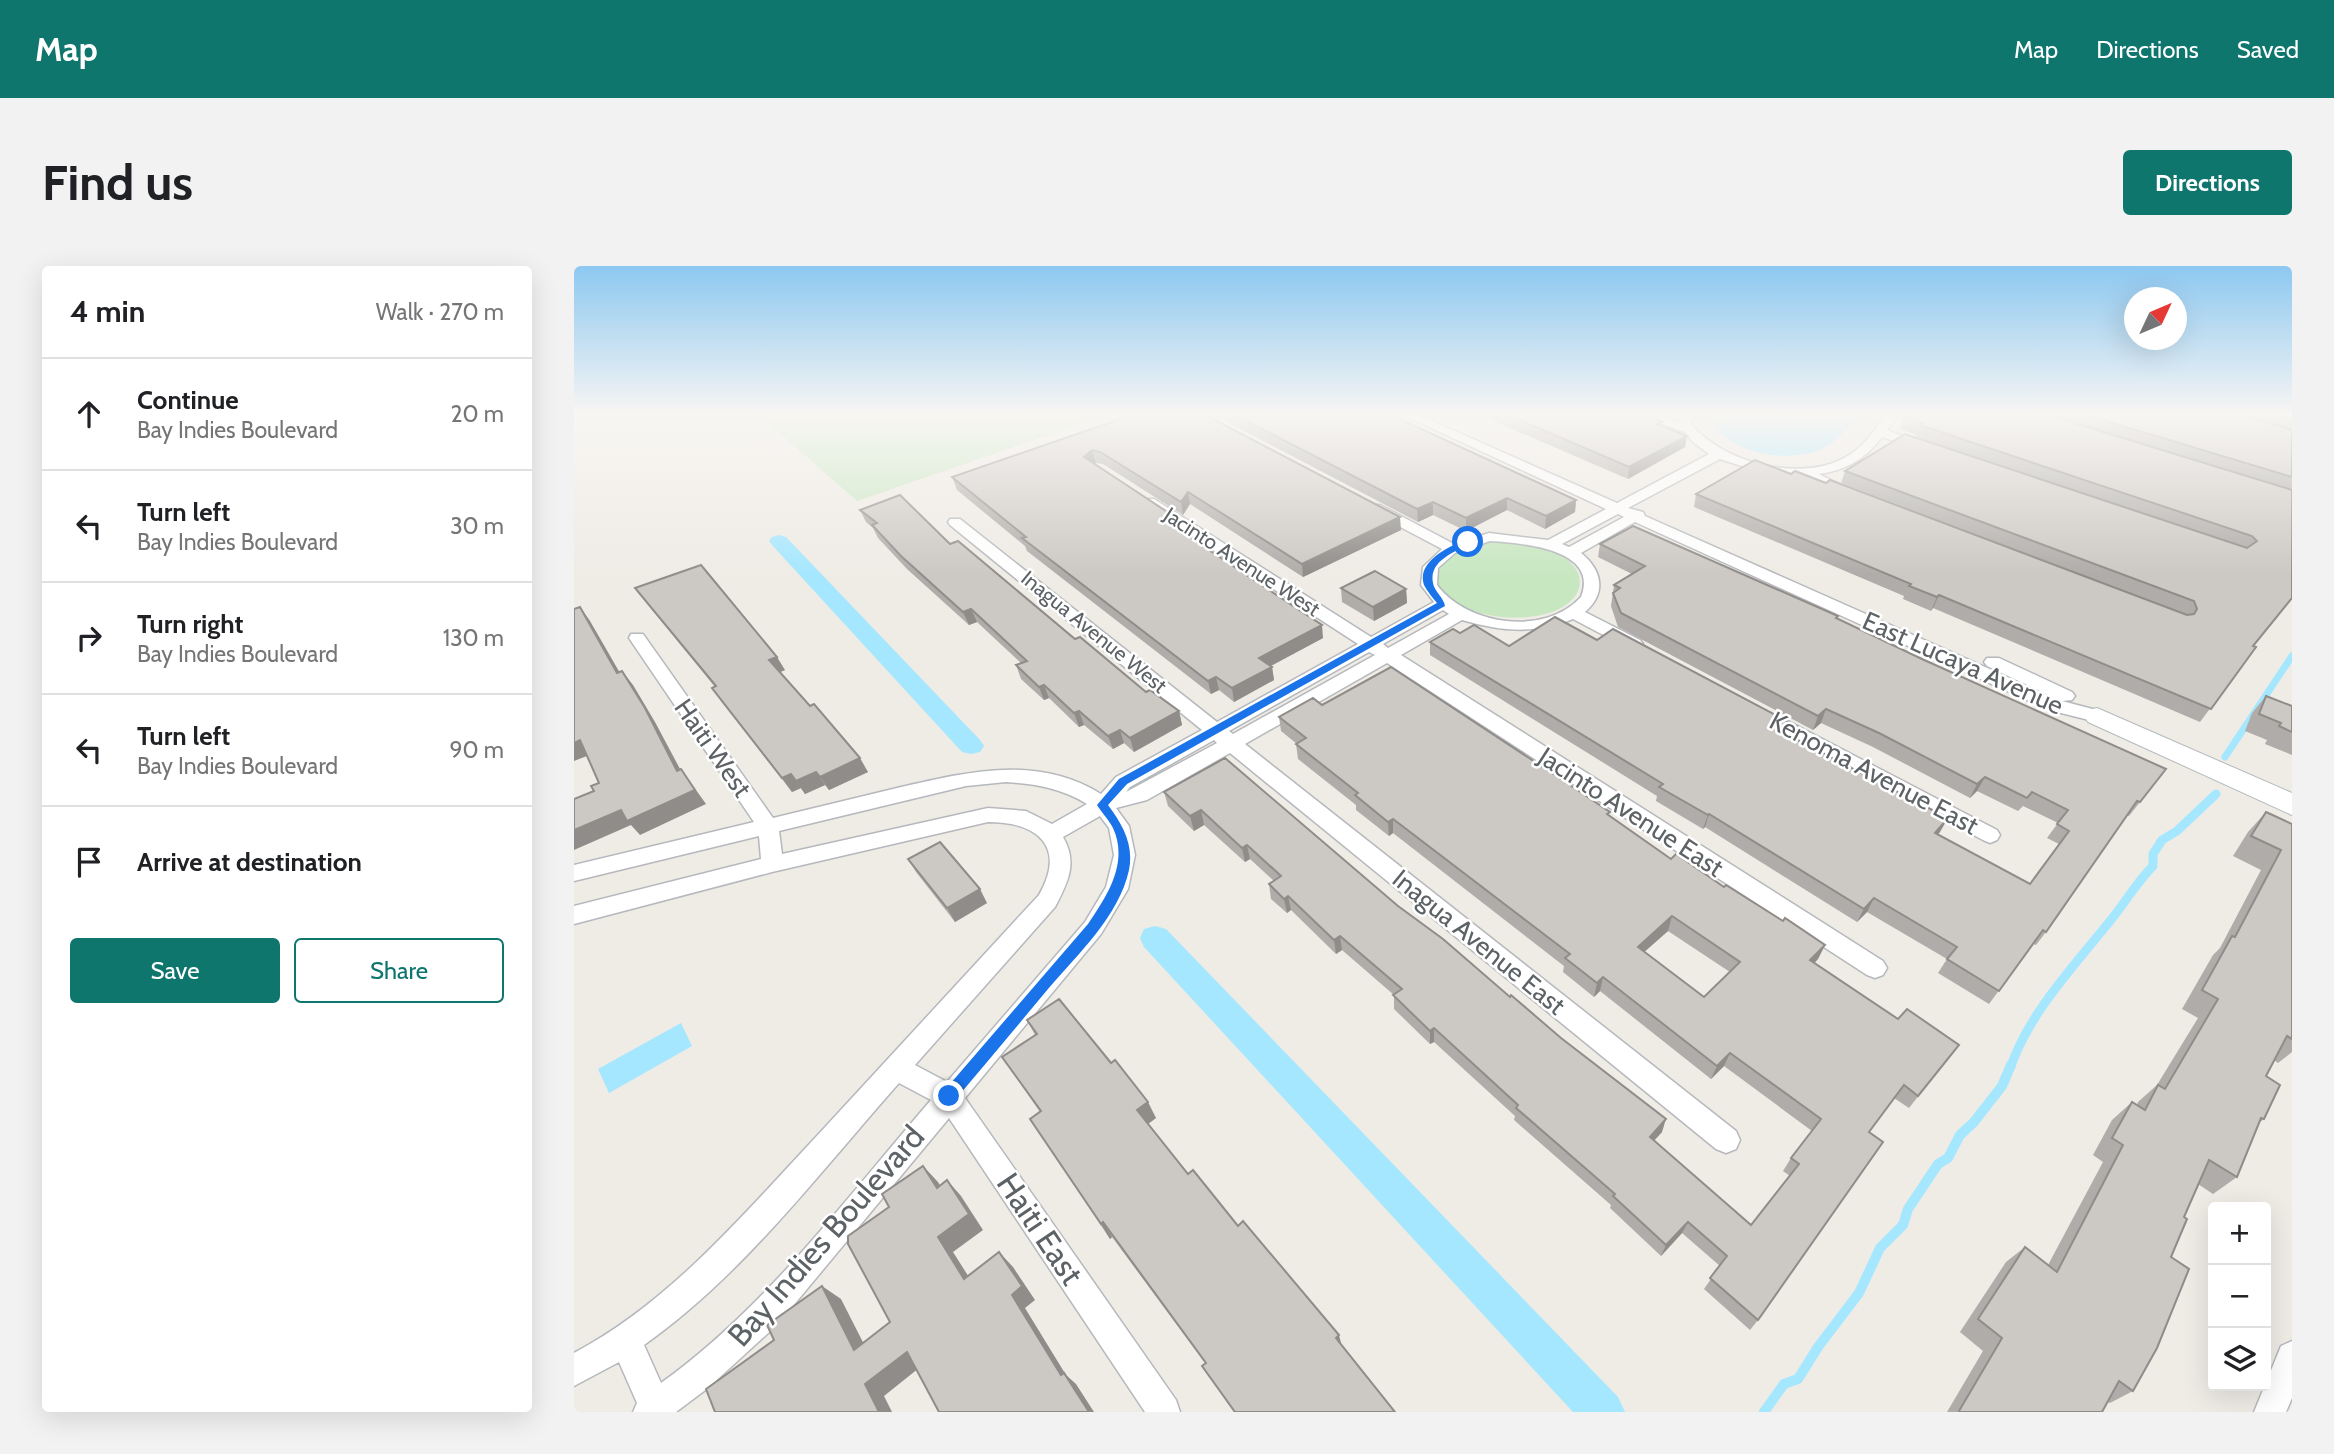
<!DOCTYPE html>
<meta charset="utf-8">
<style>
:root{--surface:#fff;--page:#f2f2f2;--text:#202124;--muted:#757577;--line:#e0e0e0;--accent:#0f766e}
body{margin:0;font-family:Cabin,sans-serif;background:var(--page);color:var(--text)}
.controls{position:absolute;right:21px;bottom:21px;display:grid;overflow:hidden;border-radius:7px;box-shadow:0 7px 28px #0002}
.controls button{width:63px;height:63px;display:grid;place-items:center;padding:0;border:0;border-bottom:2px solid var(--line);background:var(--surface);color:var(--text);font:35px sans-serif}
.compass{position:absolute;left:1550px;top:21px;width:63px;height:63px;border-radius:50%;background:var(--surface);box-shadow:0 7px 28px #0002;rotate:46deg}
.stop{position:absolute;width:21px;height:21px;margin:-16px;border:5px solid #1a73e8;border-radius:50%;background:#fff}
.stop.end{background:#1a73e8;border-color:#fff;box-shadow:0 2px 7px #0008}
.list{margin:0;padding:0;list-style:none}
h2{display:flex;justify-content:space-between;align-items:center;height:91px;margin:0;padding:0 28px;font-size:30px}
h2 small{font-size:23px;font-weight:400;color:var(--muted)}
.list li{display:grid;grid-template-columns:46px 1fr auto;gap:21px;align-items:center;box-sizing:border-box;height:112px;padding:0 28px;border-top:2px solid var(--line)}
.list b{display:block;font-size:26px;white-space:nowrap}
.list p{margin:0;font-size:23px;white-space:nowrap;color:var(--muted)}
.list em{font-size:23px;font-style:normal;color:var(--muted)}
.actions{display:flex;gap:14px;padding:21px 28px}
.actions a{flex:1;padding:16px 0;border:2px solid var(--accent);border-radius:7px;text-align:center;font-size:24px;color:var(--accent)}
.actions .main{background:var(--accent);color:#fff}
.icon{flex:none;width:38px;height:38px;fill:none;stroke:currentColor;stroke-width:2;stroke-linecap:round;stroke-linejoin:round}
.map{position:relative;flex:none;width:1718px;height:1146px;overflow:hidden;border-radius:7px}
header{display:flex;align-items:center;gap:42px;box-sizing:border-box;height:98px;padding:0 35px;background:var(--accent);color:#fff}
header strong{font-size:33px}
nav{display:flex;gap:38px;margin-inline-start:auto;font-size:24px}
.intro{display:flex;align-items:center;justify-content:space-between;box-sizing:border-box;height:168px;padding:0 42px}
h1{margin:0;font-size:49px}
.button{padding:18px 32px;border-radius:7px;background:var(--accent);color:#fff;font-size:24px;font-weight:700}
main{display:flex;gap:42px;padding:0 42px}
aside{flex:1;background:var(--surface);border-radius:7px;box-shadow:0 7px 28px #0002}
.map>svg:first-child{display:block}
</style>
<header>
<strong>Map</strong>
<nav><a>Map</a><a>Directions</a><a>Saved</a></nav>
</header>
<div class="intro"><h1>Find us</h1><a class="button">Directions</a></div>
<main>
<aside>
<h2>4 min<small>Walk · 270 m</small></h2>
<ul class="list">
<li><svg class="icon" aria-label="ahead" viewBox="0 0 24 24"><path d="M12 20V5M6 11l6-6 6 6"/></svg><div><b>Continue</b><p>Bay Indies Boulevard</p></div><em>20 m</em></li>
<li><svg class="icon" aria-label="left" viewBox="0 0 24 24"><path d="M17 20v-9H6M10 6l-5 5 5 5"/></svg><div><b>Turn left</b><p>Bay Indies Boulevard</p></div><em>30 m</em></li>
<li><svg class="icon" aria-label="right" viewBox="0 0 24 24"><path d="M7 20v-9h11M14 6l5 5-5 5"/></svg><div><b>Turn right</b><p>Bay Indies Boulevard</p></div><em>130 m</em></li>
<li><svg class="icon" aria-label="left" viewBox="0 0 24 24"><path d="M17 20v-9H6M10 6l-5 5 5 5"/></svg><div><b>Turn left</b><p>Bay Indies Boulevard</p></div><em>90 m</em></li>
<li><svg class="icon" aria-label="arrive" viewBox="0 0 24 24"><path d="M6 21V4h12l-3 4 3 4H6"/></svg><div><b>Arrive at destination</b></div></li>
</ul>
<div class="actions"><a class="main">Save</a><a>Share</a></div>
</aside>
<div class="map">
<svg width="1718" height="1146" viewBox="0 0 1718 1146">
<rect width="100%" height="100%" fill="#efebe5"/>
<g fill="#c7e7c1">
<path d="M185,149H533L283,235Z"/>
<path d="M929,275C953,276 986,281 1001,302C1007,310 1007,319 1003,327C977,373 840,349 867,300C879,280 908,276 929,275Z"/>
</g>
<g fill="#a5e7ff">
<path d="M1146,149H1284C1273,163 1264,175 1248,183C1218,197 1159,189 1141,160Z"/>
<path d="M107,757L118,780L35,827L24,803Z"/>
</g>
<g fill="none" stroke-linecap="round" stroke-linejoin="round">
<path stroke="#a5e7ff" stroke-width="7" d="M1651,491L1718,390"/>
<path stroke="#a5e7ff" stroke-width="9" d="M1437,800C1456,746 1500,700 1536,655C1551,637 1562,617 1579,600V588L1588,574L1603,565L1642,528"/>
<path stroke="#a5e7ff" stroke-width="10" d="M1190,1146L1210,1118L1224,1113L1244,1081L1285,1027L1306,982L1329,959L1334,943L1364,898L1374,892L1386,869L1400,856L1428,820L1437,799"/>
<g fill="#a5e7ff" fill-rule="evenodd">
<path d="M205,269L212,271L406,474L410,480L406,486L397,488L388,486L198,279L195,275L198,271Z"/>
<path d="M581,660L592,663L1044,1131L1051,1146H999L570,681L566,672L570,663Z"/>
</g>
<defs>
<g id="street">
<path d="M829,149H845L1043,237L1135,188L1119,176L1111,166L1063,149H1082L1105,156L1108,149H1120L1117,158C1149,197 1227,217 1272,191C1290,181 1300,164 1312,149H1325L1313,164L1356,181L1350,185L1308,171C1291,193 1273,204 1245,208L1274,223V229L1269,230L1249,223L1228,209L1186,206L1146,193L1054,242L1069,246L1071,250L1483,433L1413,400L1410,396L1413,392H1425L1498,426L1501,430L1498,434L1488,435L1530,446L1532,450L1523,456L1487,447L1455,435L1061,256L1007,287C1028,304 1033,327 1011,346L1066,374L1069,378L1066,382H1054L999,353C961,369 926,365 888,354L827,389L1309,695L1313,702L1309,709L1301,712L1293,709L813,397L671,478L1162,865L1166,874L1162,883L1152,887L1142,883L656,487L573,534L542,542L555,560L561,589L554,623L527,668L391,832L602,1134L606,1146H571L375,852L204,1058L134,1122L102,1146H59L63,1137L45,1096L0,1120V1087C96,1036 168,950 241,872C316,791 390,710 465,629C493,580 463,556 414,556L198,606L0,658V640L187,593L185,570L0,615V599L180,556L55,372L57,368H69L199,552C239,542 279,533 319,523C389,507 461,487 527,528L542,511L628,464L376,259L374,256L376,253H386L643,456L784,378L570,239V233H580L797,371L860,336L847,319L849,301L868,283L796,245V239H806L880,278L915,267L974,274L1032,243ZM1044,248L1050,251L995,281L988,278ZM916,275C948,277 1026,283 1007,331C970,371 893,359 863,319L864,302L881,287ZM869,344L875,348L814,382L809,378ZM795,386L801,389L659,468L655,465ZM640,474L643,477L552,526L556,521ZM432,516C462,518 487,522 513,538L478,558L452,545L414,542L208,588L205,565L392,520ZM526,550L535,562L540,589L532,621L511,656L373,816L341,799L481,641C494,616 504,597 489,571ZM325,817L357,834C273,931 192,1042 87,1117L70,1079C168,1010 246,906 325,817Z"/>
<path d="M1202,449L1423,564L1426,569L1423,574L1416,577L1409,574L1195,459L1193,455Z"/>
<path d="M1718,1075V1132L1712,1146H1680L1707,1080Z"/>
</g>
<path id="secondary" d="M1523,442L1718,527V549L1514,456L1510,450L1514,444Z"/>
</defs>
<use href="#street" stroke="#b5b8bc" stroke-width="3"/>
<use href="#secondary" stroke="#b3b9bc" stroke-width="2"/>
<use href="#street" fill="#fff" fill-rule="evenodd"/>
<use href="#secondary" fill="#fff" fill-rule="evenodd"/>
</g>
<g fill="#afaca9" fill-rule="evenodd">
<path d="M558,149H817L1002,234L1001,246L971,263L933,244L892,265L859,249L844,256L649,154L640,153L827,264L729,311L616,238L609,249L529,198L522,197L520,198L598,249L600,261L749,372L697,400L698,401L700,414L660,436L645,424L637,428L453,285L451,280L383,224L378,211Z"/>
<path d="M906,149H1072L1088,160L1113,170L1111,181L1054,213Z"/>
<path d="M1333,149H1718V332L1679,380L1682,381L1626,456L1359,342L1357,345L1329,333L1330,330L1120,241L1122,228L1217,208L1550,325L1267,217L1271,205L1429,201L1342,171L1343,169L1326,163L1330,151Z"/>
<path d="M286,244L376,278L501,373L572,426L605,445L608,459L560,486L550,477L539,483L510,459L505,461L475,432L470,434L447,413L442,399L447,397L403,356L395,359L333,303L304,272L299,262L292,256Z"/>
<path d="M1026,278L1264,350L1263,352L1348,393L1592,503L1555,550L1553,549L1472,666L1462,679L1459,678L1415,738L1364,707L1373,693L1293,646L1283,656L1131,561L1129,563L1082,535L1083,530L856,389V376L886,367L935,380L1023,374L1224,474L1366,566L1364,568L1456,618L1485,578L1473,572L1484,557L1449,540L1444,545L1403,525L1396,532L1299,481L1247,457L1239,464L1044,361L1037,340L1040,319L1058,308L1024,291Z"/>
<path d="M61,322L211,404L206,406L294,506L255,524L251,519L231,528L227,522L218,526L147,435L138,422L141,421L71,335Z"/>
<path d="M767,322L832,323L833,337L800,355L768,336Z"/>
<path d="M1692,430L1718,440V489L1691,478L1693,474L1671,465L1678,447Z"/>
<path d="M748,439L1035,550L1097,593L1150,621L1251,679L1244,693L1240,697L1324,753L1385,779L1335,842L1320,832L1295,866L1184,1054L1176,1064L1130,1023L1146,1000L1108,967L1087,990L1036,942L1037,939L940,854L941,850L860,776L856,778L820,743V729L768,684L762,688L717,644L713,647L697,633L695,618L700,615L676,593L671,596L630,559L620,565L594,540L590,526L651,492L1088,866L1080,875L1177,959L1216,910L1209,905L1217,892L1238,865L1150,800L1137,813L1026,725L1020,731L989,706L990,700L819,567L815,570L782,544V539L724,493L722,478H723L707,465L705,451ZM1094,665L1156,706L1130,731L1070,686Z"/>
<path d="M1692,546L1718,558V786L1704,797L1700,794L1692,810L1690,853L1686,856L1663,911L1639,928L1624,918L1610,951L1597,991L1559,1125L1536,1137L1534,1136L1528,1146H1373L1409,1085L1386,1066L1432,996L1451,981L1474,999L1529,896L1519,889L1538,854L1558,836L1563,839L1564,836L1583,819L1624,752L1608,743L1639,689L1646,682L1687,604L1659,590L1674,566Z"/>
<path d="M334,593L413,637L381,656L342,606Z"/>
<path d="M453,754L582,852L574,858L614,908L664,960L768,1080L821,1146H660L628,1100L631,1097L538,971L536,973L456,853L466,846L428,791L461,769Z"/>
</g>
<g fill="#8f8c89">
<path d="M1113,170L1111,181L1054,213L1055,201Z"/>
<path d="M518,184L522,197L514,204L510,191Z"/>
<path d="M614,226L616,238L609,249L607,236Z"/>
<path d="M933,232V244L892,265V252Z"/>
<path d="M1002,234L1001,246L971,263L972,250Z"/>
<path d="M859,236V249L844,256L843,243Z"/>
<path d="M598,249L601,262L593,256Z"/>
<path d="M826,251L827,264L729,311L728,298Z"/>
<path d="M832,323L833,337L800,355L799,341Z"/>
<path d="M1365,329L1359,342L1357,345L1363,331Z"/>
<path d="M6,341L16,355L54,421L43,407Z"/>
<path d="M397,343L403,356L395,359L389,346Z"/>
<path d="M748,359L749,372L687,405L685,392Z"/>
<path d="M203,391L211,404L204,407L195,394Z"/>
<path d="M698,401L700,414L660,436L658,422Z"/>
<path d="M48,405L59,419L81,456L114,518L103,505Z"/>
<path d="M642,411L645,424L637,428L634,415Z"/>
<path d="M470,419L475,432L470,434L465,421Z"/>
<path d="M1252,443L1247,457L1239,464L1244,450Z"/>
<path d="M505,445L510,459L505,461L500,447Z"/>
<path d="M605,445L608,459L560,486L556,472Z"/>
<path d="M1228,463L1223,477L1218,471Z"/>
<path d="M546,464L550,477L539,483L534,470Z"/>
<path d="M6,474L18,488L0,495V477Z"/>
<path d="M286,492L294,506L255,524L246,511Z"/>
<path d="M107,503L132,538L66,569L57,559L0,584V564Z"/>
<path d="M242,506L251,519L231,528L222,515Z"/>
<path d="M217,508L227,522L218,526L208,512Z"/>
<path d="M1411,511L1403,525L1396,532L1403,518Z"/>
<path d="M627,544L630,559L620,565L616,550Z"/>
<path d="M1135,548L1131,561L1129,563L1134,549Z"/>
<path d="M1374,552L1366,566L1353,581L1361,567Z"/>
<path d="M819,553V567L815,570L814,556Z"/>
<path d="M673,579L676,593L671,596L668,582Z"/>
<path d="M406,623L413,637L381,656L373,642Z"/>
<path d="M714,630L717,644L713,647L710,633Z"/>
<path d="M1300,632L1293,646L1283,656L1290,643Z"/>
<path d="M1098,650L1094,665L1060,695L1064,681Z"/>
<path d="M766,670L768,684L762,688L760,674Z"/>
<path d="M1251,679L1244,693L1230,708L1236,694Z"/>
<path d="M1029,711L1026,725L1020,731L1023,717Z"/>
<path d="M860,762V776L856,778V765Z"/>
<path d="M1156,787L1150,800L1137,813L1143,800Z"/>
<path d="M574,836L582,852L571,860L563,844Z"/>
<path d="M1092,853L1088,866L1071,884L1076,871Z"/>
<path d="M349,900L364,916L377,938L363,922Z"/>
<path d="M373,914L387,930L409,964L379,986L405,1027L390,1013L364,971Z"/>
<path d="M529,956L538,971L536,973L527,958Z"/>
<path d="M1114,956L1108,967L1087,990L1092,979Z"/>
<path d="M425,986L439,1001L461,1034L451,1042L492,1109L502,1118L520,1146H515L487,1109L438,1029Z"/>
<path d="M248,1020L267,1033L299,1096L280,1084Z"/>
<path d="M765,1069L768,1081L762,1072Z"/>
<path d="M333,1086L350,1098L310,1130L318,1146H305L291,1118Z"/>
</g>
<g fill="#ccc8c4" stroke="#8f8c89" stroke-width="2" fill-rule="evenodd">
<path d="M558,149H636L637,152L826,251L728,298L614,226L607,236L526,186L518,184L510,191L598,249L593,256L606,265L748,359L685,392L698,401L658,422L642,411L634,415L448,272L452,271L378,211Z"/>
<path d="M661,149H817L1002,234L972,250L933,232L892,252L859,236L843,243Z"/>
<path d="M934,149H1072L1089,156L1083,158L1113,170L1055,201Z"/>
<path d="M1333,149H1474L1718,224V332L1679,380L1682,381L1637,443L1365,329L1363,331L1335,320L1337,318L1122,228L1181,194L1217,208L1221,205L1252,217L1256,214L1613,349L1620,348L1623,343L1620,335L1271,205L1331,168L1673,282L1683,275L1678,270L1346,159L1349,157L1330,151Z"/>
<path d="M1512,149H1668L1718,164V211Z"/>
<path d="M326,229L376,278L384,275L501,373L506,371L572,426L576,424L605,445L556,472L546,464L534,470L505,445L500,447L470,419L465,421L442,399L453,395L397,343L389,346L327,290L298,259L303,257L286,244Z"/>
<path d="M1059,260L1264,350L1262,352L1348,393L1592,503L1566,536L1563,535L1472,666L1469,664L1425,725L1373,693L1383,681L1300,632L1290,643L1135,548L1134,549L1085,521L1089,518L856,376L879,363L886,367L900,359L935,380L981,351L1023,374L1039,363L1228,463L1218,471L1374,552L1361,567L1456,618L1495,565L1483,558L1494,544L1458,526L1453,532L1411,511L1403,518L1305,467L1252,443L1244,450L1047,347L1039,327L1046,322L1040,319L1071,300L1026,278Z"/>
<path d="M127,299L203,391L195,394L236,440L240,438L286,492L246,511L242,506L222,515L217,508L208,512L138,422L142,420L61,322Z"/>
<path d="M801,305L832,323L799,341L767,322Z"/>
<path d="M6,341L43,407L48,405L71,442L103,505L107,503L121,524L53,555L47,544L0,564V533L20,525L17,520L25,517L6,474L0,477V343Z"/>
<path d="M817,401L993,517L1036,546L1033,548L1097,593L1102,588L1150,621L1152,619L1209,655L1211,652L1251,679L1236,694L1324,753L1333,743L1385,779L1344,830L1330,819L1295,866L1309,876L1184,1054L1136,1012L1153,990L1114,956L1092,979L1039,930L1041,928L942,842L944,839L860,762L856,765L819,729L828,723L766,670L760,674L714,630L710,633L695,618L707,610L673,579L668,582L627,544L616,550L590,526L651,492L824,640L869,673L936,731L937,729L987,772L1092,853L1076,871L1177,959L1225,898L1217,892L1247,853L1156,787L1143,800L1029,711L1023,717L991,692L996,688L819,553L814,556L781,529L784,527L722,478L732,472L705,451L739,432L748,439ZM1098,650L1166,696L1130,731L1064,681Z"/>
<path d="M1692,430L1718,440V466L1705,460L1707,457L1685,448Z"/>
<path d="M1692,546L1718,558V773L1713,770L1692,810L1706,819L1690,853L1687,852L1663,911L1635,894L1610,951L1613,953L1597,991L1615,1003L1583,1082L1559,1125L1545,1115L1528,1146H1386L1385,1145L1428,1072L1404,1053L1451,981L1483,1006L1549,879L1538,872L1558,836L1571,844L1584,819L1591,823L1644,733L1628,724L1658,670L1661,671L1707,584L1677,570Z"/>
<path d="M366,576L406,623L373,642L334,593Z"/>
<path d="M485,733L537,797L541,794L574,836L563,844L614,908L619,904L664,960L669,955L765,1069L762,1072L821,1146H661L628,1100L632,1097L529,956L527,958L456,853L467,845L428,791L463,768L453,754Z"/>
<path d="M349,900L363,922L373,914L395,948L364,971L390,1013L425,986L448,1020L438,1029L487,1109L490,1107L515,1146H365L333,1086L291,1118L305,1146H141L132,1123L200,1074L193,1059L248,1020L280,1084L316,1056L274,978V970L315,941L308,928Z"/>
</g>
<linearGradient id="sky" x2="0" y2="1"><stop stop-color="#8dc8f1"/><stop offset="0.48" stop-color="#f8f6f3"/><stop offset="1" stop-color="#f8f6f3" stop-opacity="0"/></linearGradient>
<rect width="1718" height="309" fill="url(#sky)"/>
<path fill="#1a73e8" d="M892,274L898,276C885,285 854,293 859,317C860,325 870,332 871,340L553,518L534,539C549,559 560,579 555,604C545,650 504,688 474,723C443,760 412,798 380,835H370V825L514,658C533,630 555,597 539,562C535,554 528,547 523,539L545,513L863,337C859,332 853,325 850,319C842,296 875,280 892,274Z"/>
<g text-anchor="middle" stroke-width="5" stroke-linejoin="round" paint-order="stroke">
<g font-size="21" fill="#5c6265" stroke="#fff">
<text transform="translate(668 296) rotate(33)" y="7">Jacinto Avenue West</text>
<text transform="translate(520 366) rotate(39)" y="7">Inagua Avenue West</text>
</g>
<g font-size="26" fill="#5c6265" stroke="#fff">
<text transform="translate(1389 397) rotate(24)" y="9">East Lucaya Avenue</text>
<text transform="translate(139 482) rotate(55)" y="9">Haiti West</text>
<text transform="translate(1300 507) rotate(28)" y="9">Kenoma Avenue East</text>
<text transform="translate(1057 546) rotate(33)" y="9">Jacinto Avenue East</text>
<text transform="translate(905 676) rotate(39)" y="9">Inagua Avenue East</text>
</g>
<g font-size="32" fill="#5c6265" stroke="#fff">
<text transform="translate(466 963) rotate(56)" y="11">Haiti East</text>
<text transform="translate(252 970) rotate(-49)" y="11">Bay Indies Boulevard</text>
</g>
</g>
</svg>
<div class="controls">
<button>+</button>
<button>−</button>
<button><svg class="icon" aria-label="layers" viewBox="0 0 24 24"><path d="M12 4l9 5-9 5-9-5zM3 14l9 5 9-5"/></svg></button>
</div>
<svg class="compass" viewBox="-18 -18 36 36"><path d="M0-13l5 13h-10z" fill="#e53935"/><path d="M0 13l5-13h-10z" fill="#757577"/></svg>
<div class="stop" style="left:894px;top:276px"></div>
<div class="stop end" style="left:375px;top:830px"></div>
</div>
</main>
